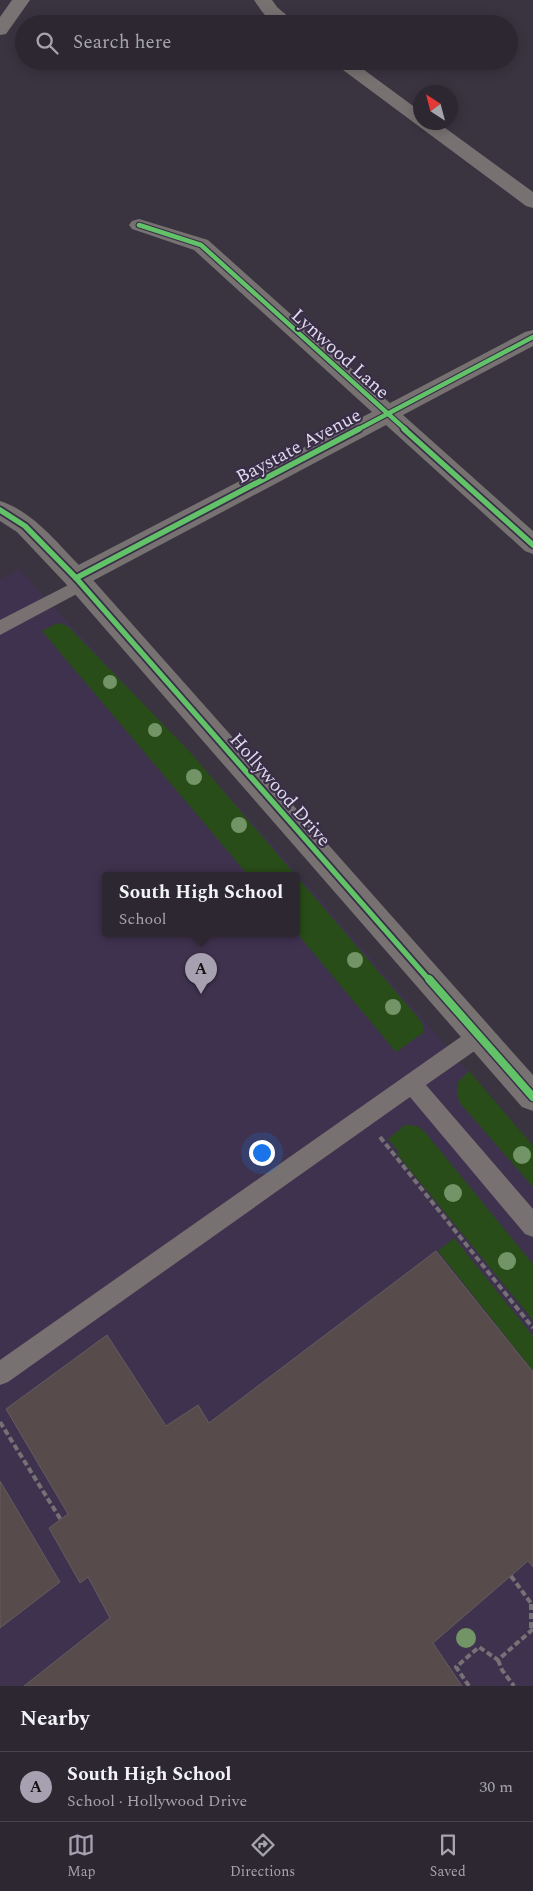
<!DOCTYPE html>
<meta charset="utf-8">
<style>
:root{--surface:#2c2731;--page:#342f39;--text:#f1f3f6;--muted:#a6a5ab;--line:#48444d;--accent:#a7a0b0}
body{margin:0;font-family:Spectral,serif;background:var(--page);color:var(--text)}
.compass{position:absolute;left:413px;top:85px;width:45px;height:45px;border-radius:50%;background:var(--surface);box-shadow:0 2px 12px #0003;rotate:324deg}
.you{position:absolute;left:261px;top:1152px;width:18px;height:18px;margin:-12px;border:4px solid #fff;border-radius:50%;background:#1a73e8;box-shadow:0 0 0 8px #1a73e833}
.badge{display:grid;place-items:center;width:32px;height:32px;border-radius:50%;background:var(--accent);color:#111;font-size:16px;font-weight:700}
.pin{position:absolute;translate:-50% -41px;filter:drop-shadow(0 1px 2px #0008)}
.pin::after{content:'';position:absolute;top:26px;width:18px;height:15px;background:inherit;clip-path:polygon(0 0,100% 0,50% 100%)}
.popup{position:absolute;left:102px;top:872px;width:198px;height:65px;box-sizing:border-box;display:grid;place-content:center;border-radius:5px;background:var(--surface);filter:drop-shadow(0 1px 4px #0005);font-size:16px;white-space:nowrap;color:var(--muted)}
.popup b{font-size:19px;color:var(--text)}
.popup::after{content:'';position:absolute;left:50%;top:100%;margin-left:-10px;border:10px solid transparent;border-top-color:var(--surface)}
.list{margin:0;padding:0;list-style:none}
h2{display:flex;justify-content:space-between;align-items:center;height:65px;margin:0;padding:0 20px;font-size:21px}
h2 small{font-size:16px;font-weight:400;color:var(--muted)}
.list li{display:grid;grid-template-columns:32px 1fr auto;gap:15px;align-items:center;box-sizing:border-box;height:70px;padding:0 20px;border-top:1px solid var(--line)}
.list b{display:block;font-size:19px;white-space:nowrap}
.list p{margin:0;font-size:16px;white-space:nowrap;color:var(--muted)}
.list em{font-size:16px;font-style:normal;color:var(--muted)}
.icon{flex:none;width:28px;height:28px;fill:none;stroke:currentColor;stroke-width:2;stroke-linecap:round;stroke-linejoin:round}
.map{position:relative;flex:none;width:533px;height:1686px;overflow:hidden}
.search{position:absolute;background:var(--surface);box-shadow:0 2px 12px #0003;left:15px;right:15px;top:15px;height:55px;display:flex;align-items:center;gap:12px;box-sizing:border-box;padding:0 18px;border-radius:28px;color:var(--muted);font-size:19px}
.sheet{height:135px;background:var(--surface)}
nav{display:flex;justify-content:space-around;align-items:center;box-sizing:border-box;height:70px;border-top:1px solid var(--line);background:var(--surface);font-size:14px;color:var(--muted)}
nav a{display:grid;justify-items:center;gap:2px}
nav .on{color:var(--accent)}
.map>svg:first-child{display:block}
</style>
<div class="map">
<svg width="533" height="1686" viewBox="0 0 533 1686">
<rect width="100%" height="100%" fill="#3a3441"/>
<path fill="#3f324f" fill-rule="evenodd" d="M19,569L270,841L533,1147V1686H0V579ZM106,875H296V933H106Z"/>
<g fill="#294d18">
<path d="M58,623L68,626L189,751L422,1022L424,1032L396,1052L296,932V875H248L42,631Z"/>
<path d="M469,1071L533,1146V1187L459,1102L457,1090L458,1082Z"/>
<path d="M405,1125L417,1126L424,1131L533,1264V1320L397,1154L399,1152L388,1139Z"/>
<path d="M454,1238L533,1336V1371L438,1251Z"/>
</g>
<g fill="#574b4c" stroke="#645c5f">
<path d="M436,1251L533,1372V1567L528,1561L433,1643L462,1686H24L110,1618L88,1577L80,1583L49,1528L68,1514L6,1409L107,1335L166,1426L198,1405L209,1423Z"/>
<path d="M0,1481L60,1582L0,1628Z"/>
</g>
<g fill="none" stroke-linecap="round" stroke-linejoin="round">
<g stroke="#767174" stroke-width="4" stroke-dasharray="6 3" stroke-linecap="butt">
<path d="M380,1137L533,1328"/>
<path d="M0,1422L61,1520"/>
<path d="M511,1576L533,1606"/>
<path d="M531,1604V1630"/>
<path d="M498,1660L502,1670L514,1686"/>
<path d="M469,1686L456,1667L479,1647L498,1660L533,1629"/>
</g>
<g fill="#777271" fill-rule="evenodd">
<path d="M80,579L86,581L88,585L86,589L0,635V620Z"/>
<path d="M479,1027L486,1029L489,1036L486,1043L426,1085L533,1209V1237L525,1234L410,1097L8,1382L0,1385V1360L472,1029Z"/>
</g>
<g fill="#777271" fill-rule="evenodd">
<path d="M254,0H272L277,7L297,24C270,24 269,22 254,0Z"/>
<path d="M331,61H352L420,111V122H437L533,192V208L526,206Z"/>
<path d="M139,219L208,240L390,403L525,332L533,330V346L403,415L533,531V554L525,551L386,425L85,585L76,587L67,585L64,578L67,571L372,412L194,250L132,229L129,225L132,221Z"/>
</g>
<path fill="#777271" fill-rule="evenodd" d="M0,501C35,512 60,547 85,571L533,1075V1111L522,1107L67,585L17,532L0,521Z"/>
<path fill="#7a7374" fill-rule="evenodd" d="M12,0H30L6,34L0,35V17Z"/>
<defs>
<g id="cycleway-far2">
<path d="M139,225L201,245L406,430"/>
<path d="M357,430L533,337"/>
</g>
<g id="cycleway-far1">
<path d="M404,429L533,545"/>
<path d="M0,510L25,526L76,578L430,981"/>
<path d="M76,578L359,429"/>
</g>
<path id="cycleway" d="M429,979L533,1097"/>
</defs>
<use href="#cycleway-far2" stroke="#392e47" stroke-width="7"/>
<use href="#cycleway-far1" stroke="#392e47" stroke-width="9"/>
<use href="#cycleway" stroke="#392e47" stroke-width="11"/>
<use href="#cycleway-far2" stroke="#61c268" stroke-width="4.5"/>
<use href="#cycleway-far1" stroke="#61c268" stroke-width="5.5"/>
<use href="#cycleway" stroke="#61c268" stroke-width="8"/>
</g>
<g fill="#729467">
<circle cx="110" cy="682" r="7"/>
<circle cx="155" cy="730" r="7"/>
<circle cx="194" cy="777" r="8"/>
<circle cx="239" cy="825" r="8"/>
<circle cx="355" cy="960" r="8"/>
<circle cx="393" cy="1007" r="8"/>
<circle cx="522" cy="1155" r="9"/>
<circle cx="453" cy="1193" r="9"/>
<circle cx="507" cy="1261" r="9"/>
<circle cx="466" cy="1638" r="10"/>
</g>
<g text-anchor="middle" stroke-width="4.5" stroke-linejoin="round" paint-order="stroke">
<g font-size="19" fill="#e1daeb" stroke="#392e47">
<text transform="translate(341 353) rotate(42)" y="7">Lynwood Lane</text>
<text transform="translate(298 445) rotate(-28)" y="7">Baystate Avenue</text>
<text transform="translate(281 789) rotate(49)" y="7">Hollywood Drive</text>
</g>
</g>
</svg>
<svg class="compass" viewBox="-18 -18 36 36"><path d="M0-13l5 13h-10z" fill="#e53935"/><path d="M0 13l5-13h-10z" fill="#a6a5ab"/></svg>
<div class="you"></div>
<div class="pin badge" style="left:201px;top:994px">A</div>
<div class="popup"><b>South High School</b>School</div>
<div class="search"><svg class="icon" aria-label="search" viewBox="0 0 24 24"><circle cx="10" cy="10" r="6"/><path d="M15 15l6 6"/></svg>Search here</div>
</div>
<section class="sheet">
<h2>Nearby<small></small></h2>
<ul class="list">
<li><span class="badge">A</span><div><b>South High School</b><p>School · Hollywood Drive</p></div><em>30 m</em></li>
</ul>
</section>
<nav>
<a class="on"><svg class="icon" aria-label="map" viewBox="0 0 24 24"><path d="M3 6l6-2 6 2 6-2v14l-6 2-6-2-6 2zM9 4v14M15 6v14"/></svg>Map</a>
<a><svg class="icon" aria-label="directions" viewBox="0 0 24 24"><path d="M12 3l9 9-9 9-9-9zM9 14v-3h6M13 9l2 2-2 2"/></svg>Directions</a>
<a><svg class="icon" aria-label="saved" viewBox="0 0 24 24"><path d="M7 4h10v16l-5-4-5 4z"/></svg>Saved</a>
</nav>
